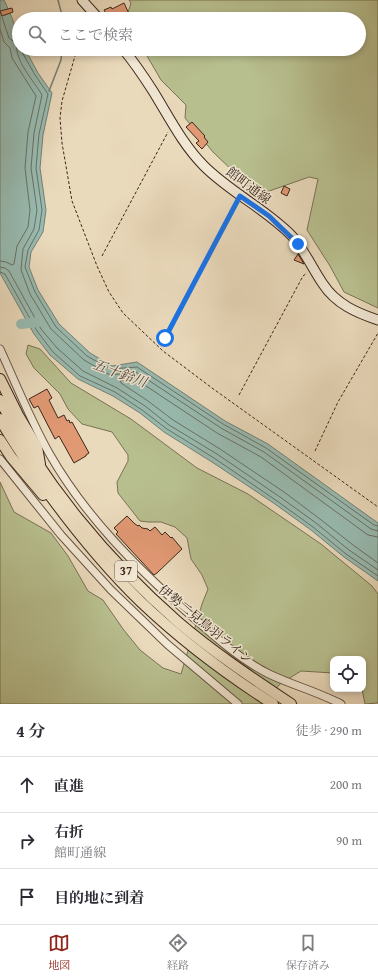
<!DOCTYPE html>
<html lang="ja">
<meta charset="utf-8">
<style>
:root{--surface:#fff;--page:#f2f2f3;--text:#2b2b33;--muted:#7c7c81;--line:#e1e1e2;--accent:#8f2418}
body{margin:0;font-family:"Gentium Book Plus","Noto Serif JP",serif;background:var(--page);color:var(--text)}
.controls{position:absolute;right:12px;bottom:12px;display:grid;overflow:hidden;border-radius:8px;box-shadow:0 2px 6px #0003}
.controls button{width:36px;height:36px;display:grid;place-items:center;padding:0;border:0;border-bottom:1px solid var(--line);background:var(--surface);color:var(--text);font:20px sans-serif}
.stop{position:absolute;width:12px;height:12px;margin:-9px;border:3px solid #1a73e8;border-radius:50%;background:#fff}
.stop.end{background:#1a73e8;border-color:#fff;box-shadow:0 1px 4px #0008}
.list{margin:0;padding:0;list-style:none}
h2{display:flex;justify-content:space-between;align-items:center;height:52px;margin:0;padding:0 16px;font-size:17px}
h2 small{font-size:13px;font-weight:400;color:var(--muted)}
.list li{display:grid;grid-template-columns:26px 1fr auto;gap:12px;align-items:center;box-sizing:border-box;height:56px;padding:0 16px;border-top:1px solid var(--line)}
.list b{display:block;font-size:15px;white-space:nowrap}
.list p{margin:0;font-size:13px;white-space:nowrap;color:var(--muted)}
.list em{font-size:13px;font-style:normal;color:var(--muted)}
.icon{flex:none;width:22px;height:22px;fill:none;stroke:currentColor;stroke-width:2;stroke-linecap:round;stroke-linejoin:round}
.map{position:relative;flex:none;width:378px;height:704px;overflow:hidden}
.search{position:absolute;background:var(--surface);box-shadow:0 2px 6px #0003;left:12px;right:12px;top:12px;height:44px;display:flex;align-items:center;gap:10px;box-sizing:border-box;padding:0 14px;border-radius:22px;color:var(--muted);font-size:15px}
.sheet{height:220px;background:var(--surface)}
nav{display:flex;justify-content:space-around;align-items:center;box-sizing:border-box;height:56px;border-top:1px solid var(--line);background:var(--surface);font-size:11px;color:var(--muted)}
nav a{display:grid;justify-items:center;gap:2px}
nav .on{color:var(--accent)}
.map>svg:first-child{display:block}
</style>
<div class="map">
<svg width="378" height="704" viewBox="0 0 378 704">
<rect width="100%" height="100%" fill="#eadabc"/>
<filter id="stains"><feTurbulence type="fractalNoise" baseFrequency=".005" numOctaves="4"/><feColorMatrix values="0 0 0 0 .2 0 0 0 0 .09 0 0 0 0 .02 0 0 0 .5 -.17"/></filter>
<radialGradient id="worn" r=".72"><stop offset=".6" stop-color="#630" stop-opacity="0"/><stop offset="1" stop-color="#630" stop-opacity=".3"/></radialGradient>
<g fill="#b8bf8f" stroke="#7a7254">
<path d="M129,0H378V308L344,292L330,266L307,230L318,179L309,177L258,195L213,152L185,118L186,105L161,80L143,49H359V19H126L131,3Z"/>
<path d="M28,345L40,349L71,383L131,419L197,468L248,494L321,544L372,586L378,594V703L365,704L362,689H363V659H333V673L301,671L280,684L263,704H0V482L14,512L51,533L68,556L88,591L103,600L123,629L140,650L163,668L181,674L202,604L208,589L202,575L191,559L187,538L175,527L161,522H148L140,521L118,493L117,482L128,461V455L112,432L82,424L68,409L60,394L34,368L26,354Z"/>
</g>
<path fill="#98bbb1" stroke="#737f75" d="M0,0H4C11,15 19,32 19,49H25L38,73L52,93L43,135L40,168L46,210L43,232L31,252L29,267L38,290L59,324L90,353L112,366L137,362L225,421L268,444L378,523V581L344,557L311,530L275,504L212,462L164,432L140,413L113,396L78,379L50,355L34,334L0,273Z"/>
<g fill="none" stroke-linecap="round" stroke-linejoin="round">
<g stroke="#6a7066" stroke-width="1">
<path d="M2,17L9,38L17,44C14,60 34,81 42,95L34,133L31,168L37,210L34,229L23,249L21,270L30,294L51,329L84,360L110,375L136,372L221,428L264,452L371,529L378,531"/>
<path d="M0,29L4,42L10,48L12,58L36,96L28,132L25,168L30,210L28,227L17,246L14,264L12,265L6,262L0,261"/>
<path d="M21,49L22,52L35,75L48,94L39,134L36,168L42,210L39,230L28,250L25,267L35,292L56,327L87,356L110,369L137,367L223,424L266,448L374,525L378,526"/>
<path d="M0,267L5,268L9,271L41,329L57,348L83,371L117,388L145,406L169,425L217,454L280,497L316,523L349,550L378,570"/>
<path d="M0,272L5,274L37,331L53,352L80,376L115,392L142,410L167,429L214,458L277,501L313,527L346,554L378,576"/>
<path d="M378,537L368,535L261,457L217,433L134,378L120,381L121,383L148,401L173,420L220,449L284,492L320,519L353,545L378,563"/>
</g>
<g stroke="#737f75" stroke-width="1.5">
<path d="M58,0L63,19"/>
<path d="M49,91L61,60L62,49"/>
</g>
<path stroke="#98bbb1" stroke-width="10" d="M21,324L38,322"/>
</g>
<g fill="#e19974" stroke="#3b261a">
<path d="M124,3L130,16L123,19H116L115,16L109,19L104,10L111,7L112,9Z"/>
<path d="M12,8L13,12L2,16L0,11Z"/>
<path d="M192,122L205,136L204,137L208,142L202,149L196,143L199,141L186,127Z"/>
<path d="M284,186L290,189L287,196L281,193Z"/>
<path d="M298,254L304,264L294,260Z"/>
<path d="M47,389L52,398L49,400L58,418L64,415L67,421L69,420L70,423L72,422L89,453L86,455V456L74,463L59,436L55,439L38,406L34,408L29,399Z"/>
<path d="M127,516L135,524L138,526L139,525L142,528L148,529L150,531L155,527L162,535L165,532L171,538L172,537L182,549L157,573L154,575L116,534L118,532L114,528Z"/>
</g>
<g fill="none" stroke-linecap="round" stroke-linejoin="round">
<defs>
<g id="minor">
<path d="M0,349C16,384 30,419 49,453C84,515 136,567 189,614C213,635 239,659 269,674C292,685 318,692 341,704"/>
<path d="M0,459L61,535L111,590L167,644L238,704"/>
</g>
<g id="secondary">
<path d="M82,0L99,19"/>
<path d="M123,49C134,62 144,77 153,91C169,117 183,145 204,166C231,193 266,209 292,236C305,251 312,268 323,284C336,304 357,313 378,320"/>
</g>
<g id="primary">
<path d="M0,379L18,415L37,447L40,464"/>
<path d="M0,400C43,483 107,560 178,622C213,652 252,678 291,704"/>
<path d="M0,419C12,441 27,462 41,483C71,525 104,566 141,602C181,640 226,674 273,704"/>
<path d="M0,440L11,457L43,495"/>
</g>
</defs>
<use href="#minor" stroke="#675342" stroke-width="9"/>
<use href="#secondary" stroke="#3b261a" stroke-width="11"/>
<use href="#primary" stroke="#3b261a" stroke-width="12"/>
<g stroke="#3b261a" stroke-width="1" stroke-dasharray="3 2" stroke-linecap="butt">
<path d="M77,49L62,101L60,118L62,143L72,201L97,266L109,292L123,313L163,351L212,388L378,507"/>
<path d="M102,256L168,132"/>
<path d="M165,338L237,201"/>
<path d="M239,395L303,276L307,273"/>
<path d="M315,451L338,402L378,333"/>
</g>
<use href="#minor" stroke="#f1e7d3" stroke-width="7"/>
<use href="#secondary" stroke="#f1e7d3" stroke-width="9"/>
<use href="#primary" stroke="#eadabc" stroke-width="10"/>
</g>
<g fill="none" stroke-linecap="round" stroke-linejoin="round">
<path stroke="#1a73e8" stroke-width="5" d="M165,338L240,196L269,216L298,244"/>
</g>
<g text-anchor="middle" stroke-width="3" stroke-linejoin="round" paint-order="stroke">
<rect fill="#f1e7d3" stroke="#726052" stroke-width="1" x="115" y="561" width="22" height="20" rx="3"/>
<g font-size="12" font-weight="bold" fill="#3b261a">
<text x="126" y="575">37</text>
</g>
<g font-size="13" fill="#3b261a" stroke="#f1e7d3">
<text transform="translate(249 185) rotate(37)" y="5">館町通線</text>
<text transform="translate(206 624) rotate(39)" y="5">伊勢二見鳥羽ライン</text>
</g>
<g font-size="14" font-style="italic" fill="#524b40" stroke="#f1e7d3">
<text transform="translate(120 373) rotate(20)" y="5">五十鈴川</text>
</g>
</g>
<rect width="100%" height="100%" filter="url(#stains)"/>
<rect width="100%" height="100%" fill="url(#worn)"/>
</svg>
<div class="controls">
<button><svg class="icon" aria-label="locate" viewBox="0 0 24 24"><circle cx="12" cy="12" r="6"/><path d="M12 2v4M12 18v4M2 12h4M18 12h4"/></svg></button>
</div>
<div class="stop" style="left:165px;top:338px"></div>
<div class="stop end" style="left:298px;top:244px"></div>
<div class="search"><svg class="icon" aria-label="search" viewBox="0 0 24 24"><circle cx="10" cy="10" r="6"/><path d="M15 15l6 6"/></svg>ここで検索</div>
</div>
<section class="sheet">
<h2>4 分<small>徒歩 · 290 m</small></h2>
<ul class="list">
<li><svg class="icon" aria-label="ahead" viewBox="0 0 24 24"><path d="M12 20V5M6 11l6-6 6 6"/></svg><div><b>直進</b></div><em>200 m</em></li>
<li><svg class="icon" aria-label="right" viewBox="0 0 24 24"><path d="M7 20v-9h11M14 6l5 5-5 5"/></svg><div><b>右折</b><p>館町通線</p></div><em>90 m</em></li>
<li><svg class="icon" aria-label="arrive" viewBox="0 0 24 24"><path d="M6 21V4h12l-3 4 3 4H6"/></svg><div><b>目的地に到着</b></div></li>
</ul>
</section>
<nav>
<a class="on"><svg class="icon" aria-label="map" viewBox="0 0 24 24"><path d="M3 6l6-2 6 2 6-2v14l-6 2-6-2-6 2zM9 4v14M15 6v14"/></svg>地図</a>
<a><svg class="icon" aria-label="directions" viewBox="0 0 24 24"><path d="M12 3l9 9-9 9-9-9zM9 14v-3h6M13 9l2 2-2 2"/></svg>経路</a>
<a><svg class="icon" aria-label="saved" viewBox="0 0 24 24"><path d="M7 4h10v16l-5-4-5 4z"/></svg>保存済み</a>
</nav>
